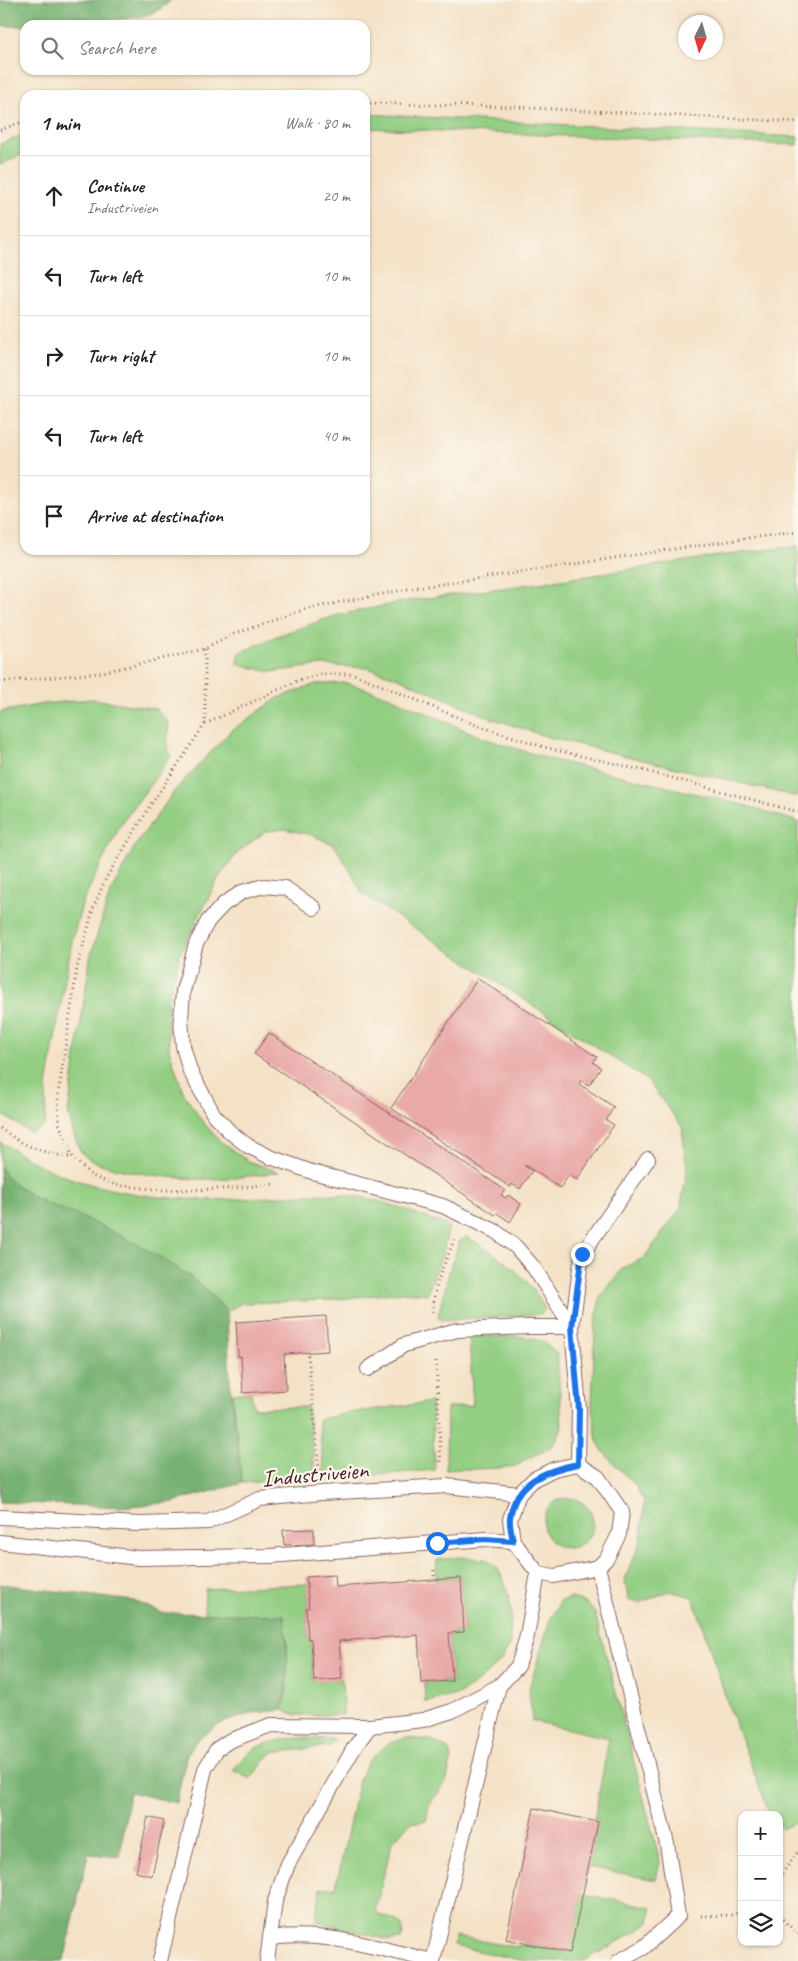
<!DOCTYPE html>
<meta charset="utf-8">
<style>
:root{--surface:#fff;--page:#f6f6f6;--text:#222;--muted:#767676;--line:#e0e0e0}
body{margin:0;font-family:Caveat,sans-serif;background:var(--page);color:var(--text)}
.controls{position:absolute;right:15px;bottom:15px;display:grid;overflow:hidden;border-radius:10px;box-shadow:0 1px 4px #0004}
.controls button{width:45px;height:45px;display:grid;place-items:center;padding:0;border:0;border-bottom:1px solid var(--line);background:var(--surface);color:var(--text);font:25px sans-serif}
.compass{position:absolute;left:678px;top:15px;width:45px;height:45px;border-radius:50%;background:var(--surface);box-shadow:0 1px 4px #0004;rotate:185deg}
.stop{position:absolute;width:15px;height:15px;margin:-11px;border:4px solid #1a73e8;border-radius:50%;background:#fff}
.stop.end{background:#1a73e8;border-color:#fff;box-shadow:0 1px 5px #0008}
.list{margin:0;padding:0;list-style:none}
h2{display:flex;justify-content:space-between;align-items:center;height:65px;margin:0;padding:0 20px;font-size:21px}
h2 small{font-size:16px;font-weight:400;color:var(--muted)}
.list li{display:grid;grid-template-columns:32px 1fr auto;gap:15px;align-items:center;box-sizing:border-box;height:80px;padding:0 20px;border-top:1px solid var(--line)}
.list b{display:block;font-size:19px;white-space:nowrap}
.list p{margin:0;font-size:16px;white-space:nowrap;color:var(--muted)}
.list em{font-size:16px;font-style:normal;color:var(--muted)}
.icon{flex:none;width:28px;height:28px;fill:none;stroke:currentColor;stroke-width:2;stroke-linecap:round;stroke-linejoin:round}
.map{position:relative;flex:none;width:798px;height:1961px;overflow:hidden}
.search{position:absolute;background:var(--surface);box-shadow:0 1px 4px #0004;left:20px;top:20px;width:350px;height:55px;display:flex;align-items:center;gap:12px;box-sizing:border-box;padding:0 18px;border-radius:15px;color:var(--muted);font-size:19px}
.panel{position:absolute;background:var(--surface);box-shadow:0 1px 4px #0004;left:20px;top:90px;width:350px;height:465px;border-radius:15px}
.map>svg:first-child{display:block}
</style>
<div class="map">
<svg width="798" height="1961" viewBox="0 0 798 1961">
<rect width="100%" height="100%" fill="#fbf7ec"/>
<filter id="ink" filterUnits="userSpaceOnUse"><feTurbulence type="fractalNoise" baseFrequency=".02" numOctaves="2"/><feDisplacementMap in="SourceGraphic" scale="10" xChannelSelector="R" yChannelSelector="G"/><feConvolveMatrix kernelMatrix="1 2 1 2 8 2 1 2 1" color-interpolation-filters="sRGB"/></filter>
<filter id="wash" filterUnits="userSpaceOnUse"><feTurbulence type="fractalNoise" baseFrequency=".0096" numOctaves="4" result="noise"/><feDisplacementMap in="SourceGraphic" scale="20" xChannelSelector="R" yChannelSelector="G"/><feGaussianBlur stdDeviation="1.12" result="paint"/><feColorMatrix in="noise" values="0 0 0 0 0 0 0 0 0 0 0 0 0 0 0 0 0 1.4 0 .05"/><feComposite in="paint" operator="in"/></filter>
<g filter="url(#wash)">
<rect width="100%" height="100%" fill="#f4e2c7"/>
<g fill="#93ce83" stroke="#6e7657">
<path d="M365,114L798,137V145L365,128Z"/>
<path d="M25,134V153L0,165V144Z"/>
<path d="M798,546V797L551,738L488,717L396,677L367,668L323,665L270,672L238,664L239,653L277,636L334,616L407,601L561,580L718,556Z"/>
<path d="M347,683L390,697L486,739L549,759L740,804L798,822V1821L782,1829L779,1826V1815H770L730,1710L693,1597L670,1591L638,1603L628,1600L625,1579L641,1540L644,1502L635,1485L604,1453L597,1441L592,1406L595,1327L600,1297L623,1268L644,1258L680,1209L687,1172L682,1127L648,1081L363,894L353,875L334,845L312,835L284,829L266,831L239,851L219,877L180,954L168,998L169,1050L184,1094L202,1121L221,1142L248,1161L279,1172C252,1176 223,1180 195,1179C172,1178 96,1171 82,1153C75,1143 72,1125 68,1113L90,958L110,893L135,846L176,789L231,731L278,698L316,684Z"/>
<path d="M93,699L157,709L169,724L167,745L171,756L120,826L83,901L72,941L59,1014L47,1086L45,1125L31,1133L0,1113V712L43,704Z"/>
<path d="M0,1142C21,1154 43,1169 67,1177C122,1196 182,1202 240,1199C281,1197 325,1190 366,1198C394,1204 421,1216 449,1226L443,1253L427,1294L402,1292L328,1300L242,1303L227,1311L205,1289L159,1257L82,1218L41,1202L8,1179L0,1167Z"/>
<path d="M467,1237C500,1257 527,1273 545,1309L542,1313L534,1315L441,1320L438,1316L451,1265L460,1241Z"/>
<path d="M490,1336C517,1337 538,1332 557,1354L562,1425C557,1448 547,1449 529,1458C524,1460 520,1465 515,1466C493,1470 468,1468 446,1470L447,1408L473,1405L469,1337Z"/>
<path d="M232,1393H251L254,1408L307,1407L316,1479L242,1483Z"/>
<path d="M431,1402L435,1470L325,1479L318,1420L347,1413Z"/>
<circle cx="568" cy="1523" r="25"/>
<path d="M462,1557L485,1559L498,1568L506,1586L511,1608L510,1644L502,1660L477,1683L458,1695L425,1702L424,1683L452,1681L449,1633L464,1632L461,1578L436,1580L437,1560Z"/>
<path d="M307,1584L309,1608H306L308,1639H311L313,1680L342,1679L343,1715H295L283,1710L287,1690V1639L204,1615L205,1589Z"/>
<path d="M571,1598C582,1600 588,1604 595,1613L660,1861L656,1880L588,1867L598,1822L594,1821L609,1738L532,1721L529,1689L550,1620L560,1601Z"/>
<path d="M294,1738L333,1739L335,1741L330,1746L271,1753L250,1779L233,1770C251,1746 265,1742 294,1738Z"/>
<path d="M406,1738L431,1740L447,1748L452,1758L446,1782L429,1805L426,1821L410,1823L392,1842L375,1911C385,1920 410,1918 401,1939L389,1940L315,1921L321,1888L336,1887L359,1779L368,1761L388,1744Z"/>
<path d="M582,1894L652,1907L649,1921L642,1928L584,1961H525L454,1946L455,1936L514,1947L525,1944L569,1953Z"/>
</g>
<g fill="#76b171" stroke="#60684e">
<path d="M0,0H171C146,27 107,17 76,19C68,20 61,23 53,24C36,27 18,26 0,26Z"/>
<path d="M0,1167C20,1197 52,1204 83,1218C123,1236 172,1260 205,1289C213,1296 220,1304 227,1311L230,1383L242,1483L173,1502L120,1507L0,1502Z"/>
<path d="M0,1584L134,1601L163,1613L284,1615C288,1647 289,1678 283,1710L252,1713L218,1725L196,1741L187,1754L176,1803L129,1792L120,1857L88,1854L64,1961H0Z"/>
</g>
<g id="blocks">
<g fill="#e8a9a7">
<path d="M478,978L597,1057L593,1062L601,1068L589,1085L581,1080L579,1084L614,1107L606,1120L614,1125L577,1180L569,1175L560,1188L525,1165L524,1166L532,1171L520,1189L512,1184L510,1187L391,1108Z"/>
<path d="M269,1033L505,1190L501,1195L506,1198L508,1195L521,1204L510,1222L497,1213L495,1215L254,1054Z"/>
<path d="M326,1316L328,1351L284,1354L286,1390L243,1393L241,1356L238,1357L236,1322Z"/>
<path d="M314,1529V1544L284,1545L283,1530Z"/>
<path d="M335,1575L336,1587L461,1578L464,1632L449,1633L452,1681L421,1683L418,1635L339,1641L342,1679L314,1681L311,1639H308L306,1608H309L306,1577Z"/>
<path d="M534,1808L598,1822L570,1953L506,1939Z"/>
<path d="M148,1817L164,1821L152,1876L136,1872Z"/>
</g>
</g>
</g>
<g filter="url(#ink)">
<use href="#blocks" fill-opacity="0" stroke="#866362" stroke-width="1"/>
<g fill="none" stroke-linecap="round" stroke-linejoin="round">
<defs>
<g id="lane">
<path d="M314,908L285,888L264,886L242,892L224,904L208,921L196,944L183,991L181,1019L183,1046L190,1071L214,1115L230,1132L248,1146L270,1157L312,1172L443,1206L495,1231L516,1247L534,1268L572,1327L579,1410L578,1464"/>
<path d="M368,1369L404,1345L457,1330L529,1327H572L582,1254L648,1159"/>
<path d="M578,1464L598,1477L622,1512L619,1534L607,1558L598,1567L554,1576L538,1573L513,1541L510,1519L519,1494L534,1479L554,1469Z"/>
<path d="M0,1517L139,1524L208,1522L260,1499L321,1493L447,1486L519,1494"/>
<path d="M0,1542L139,1558L270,1556L485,1539L513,1541"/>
<path d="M598,1567L667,1844L678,1916L643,1948L619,1961"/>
<path d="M270,1938L275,1901L288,1864L354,1748L370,1726"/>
<path d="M160,1961L205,1769L217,1749L229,1741L271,1725L370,1726L423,1720L452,1711L499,1686L518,1666L527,1636L538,1573"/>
<path d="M267,1961L270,1938C325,1930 380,1949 433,1961"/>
<path d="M433,1961L499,1686"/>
</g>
</defs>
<use href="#lane" stroke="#866362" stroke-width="16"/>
<g stroke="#866362" stroke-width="3" stroke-dasharray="1 4" stroke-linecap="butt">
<path d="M152,95L171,93L251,95"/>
<path d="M365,103L514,107L798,122"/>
<path d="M0,130L25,121"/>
<path d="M205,649V724L297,681L320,674H354L476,725L547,748L650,772L798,812"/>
<path d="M0,682L99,673L205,649L234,634L306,609L408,589L748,538L798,532"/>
<path d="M205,724L152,803L106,878L94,906L77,968L58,1096L59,1123L73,1158L92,1176L116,1185L162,1190L224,1189L273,1184"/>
<path d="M0,1128C24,1147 44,1153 73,1158"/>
<path d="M433,1312C432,1287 447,1260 455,1237"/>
<path d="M308,1355L319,1470"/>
<path d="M436,1361L441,1464"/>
<path d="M434,1576V1566"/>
<path d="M779,1878L798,1852"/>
<path d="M701,1916L731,1915L742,1911"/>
<path d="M779,1916L798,1934"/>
</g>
<use href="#lane" stroke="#fff" stroke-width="14"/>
</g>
</g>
<g fill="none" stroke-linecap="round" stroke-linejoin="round" filter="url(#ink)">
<path stroke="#1a73e8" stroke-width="6" d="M437,1543L485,1539L513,1541C512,1534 509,1525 510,1518C515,1481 547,1470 578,1464L579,1410L572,1327L582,1254"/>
</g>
<g text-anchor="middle" stroke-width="4.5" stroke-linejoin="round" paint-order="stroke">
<g font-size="24" fill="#4a1f2b" stroke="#fbf7ec">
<text transform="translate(315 1474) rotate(-5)" y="8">Industriveien</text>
</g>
</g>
</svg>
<div class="controls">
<button>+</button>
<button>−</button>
<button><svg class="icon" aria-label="layers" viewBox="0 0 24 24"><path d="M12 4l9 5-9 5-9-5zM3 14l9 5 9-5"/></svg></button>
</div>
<svg class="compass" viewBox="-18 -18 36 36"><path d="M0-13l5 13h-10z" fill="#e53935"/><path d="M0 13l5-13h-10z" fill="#767676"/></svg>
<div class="stop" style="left:437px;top:1543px"></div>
<div class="stop end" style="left:582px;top:1254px"></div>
<div class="search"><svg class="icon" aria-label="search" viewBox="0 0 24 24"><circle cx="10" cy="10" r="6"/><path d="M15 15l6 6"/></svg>Search here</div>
<section class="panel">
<h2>1 min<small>Walk · 80 m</small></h2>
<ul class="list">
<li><svg class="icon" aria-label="ahead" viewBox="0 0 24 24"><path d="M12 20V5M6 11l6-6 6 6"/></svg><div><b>Continue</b><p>Industriveien</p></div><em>20 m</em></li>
<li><svg class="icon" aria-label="left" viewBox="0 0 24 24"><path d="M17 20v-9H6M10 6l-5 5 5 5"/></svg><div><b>Turn left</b></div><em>10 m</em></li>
<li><svg class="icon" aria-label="right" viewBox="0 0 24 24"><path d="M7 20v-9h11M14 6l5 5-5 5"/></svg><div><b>Turn right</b></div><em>10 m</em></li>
<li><svg class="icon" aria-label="left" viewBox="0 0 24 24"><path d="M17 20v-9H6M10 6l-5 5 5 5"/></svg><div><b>Turn left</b></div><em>40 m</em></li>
<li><svg class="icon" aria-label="arrive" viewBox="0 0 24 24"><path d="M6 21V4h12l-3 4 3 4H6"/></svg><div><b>Arrive at destination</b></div></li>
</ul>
</section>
</div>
